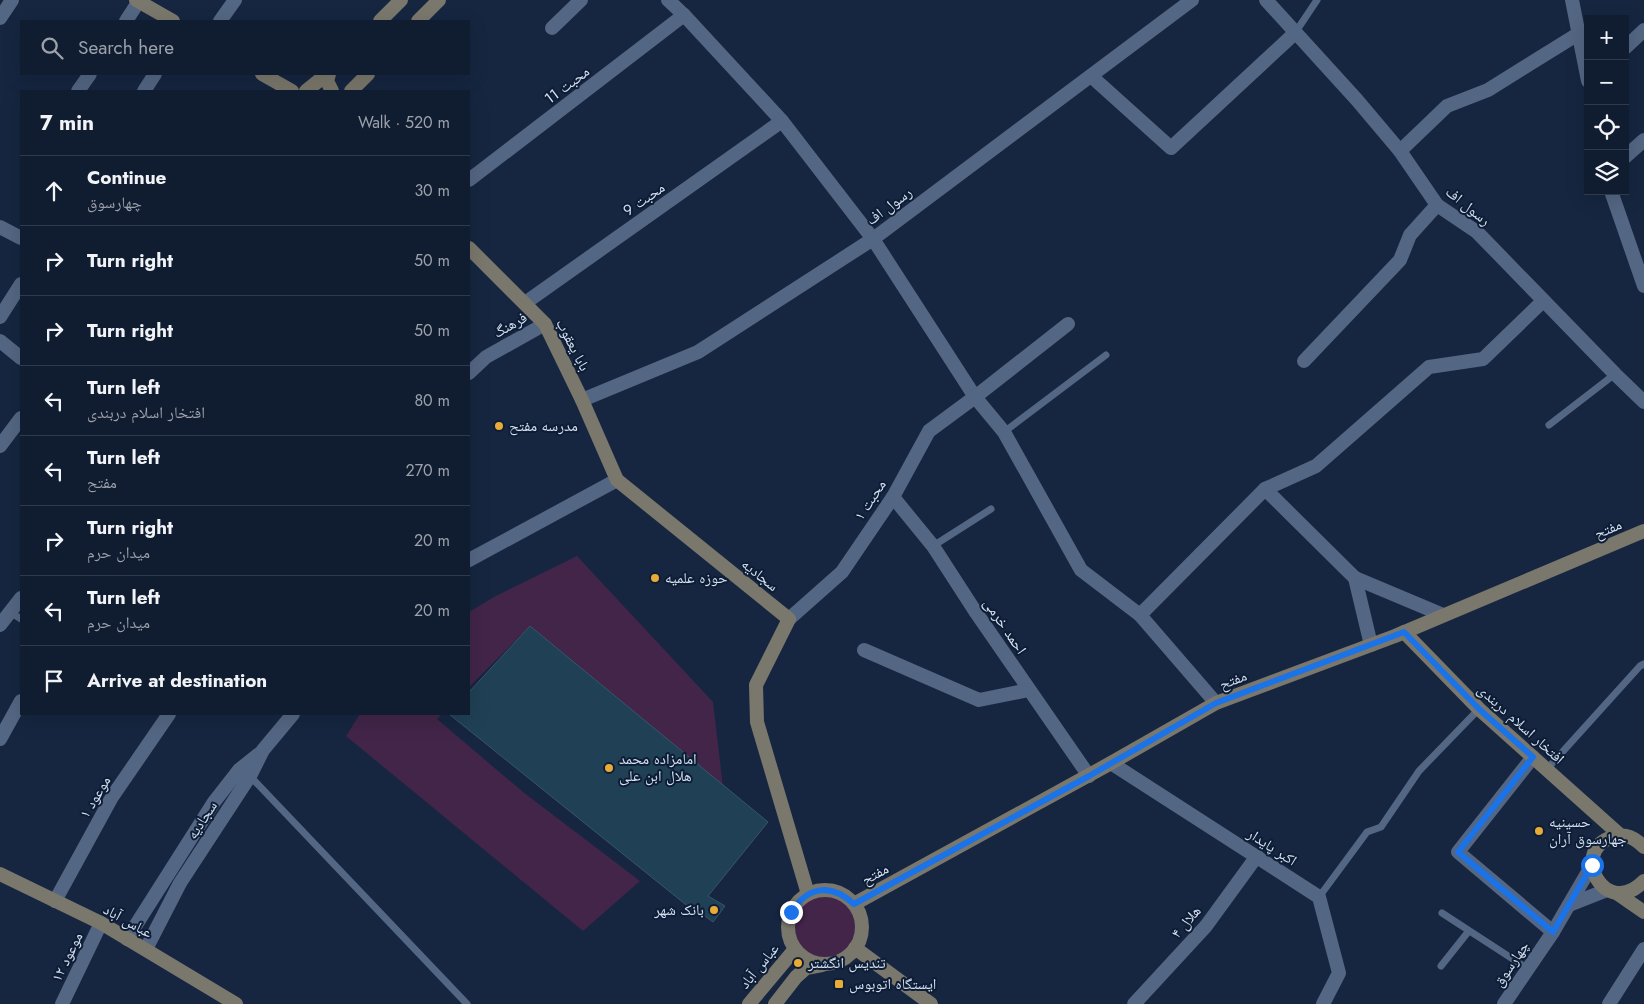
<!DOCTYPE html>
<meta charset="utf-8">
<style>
:root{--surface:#101c30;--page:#192538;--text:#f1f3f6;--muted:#9ca1ab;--line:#303a4c}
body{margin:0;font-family:Jost,"Noto Naskh Arabic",sans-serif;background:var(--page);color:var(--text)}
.controls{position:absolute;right:15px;top:15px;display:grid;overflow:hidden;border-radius:0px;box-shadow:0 5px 20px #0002}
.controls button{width:45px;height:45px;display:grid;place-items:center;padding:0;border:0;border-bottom:1px solid var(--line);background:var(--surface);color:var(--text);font:25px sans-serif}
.stop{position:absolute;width:15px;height:15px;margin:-11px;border:4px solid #1a73e8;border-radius:50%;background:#fff}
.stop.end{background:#1a73e8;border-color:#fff;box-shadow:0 1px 5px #0008}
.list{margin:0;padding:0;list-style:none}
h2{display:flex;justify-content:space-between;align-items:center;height:65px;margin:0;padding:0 20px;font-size:21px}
h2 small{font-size:16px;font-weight:400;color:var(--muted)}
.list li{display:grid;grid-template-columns:32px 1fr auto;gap:15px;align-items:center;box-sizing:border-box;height:70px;padding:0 20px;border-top:1px solid var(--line)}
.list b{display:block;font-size:19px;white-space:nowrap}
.list p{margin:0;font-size:16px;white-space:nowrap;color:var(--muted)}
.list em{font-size:16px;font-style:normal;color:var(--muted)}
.icon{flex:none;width:28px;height:28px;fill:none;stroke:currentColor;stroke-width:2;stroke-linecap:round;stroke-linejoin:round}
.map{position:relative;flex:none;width:1644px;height:1004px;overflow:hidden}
.search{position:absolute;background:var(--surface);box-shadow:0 5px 20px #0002;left:20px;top:20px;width:450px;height:55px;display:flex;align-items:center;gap:12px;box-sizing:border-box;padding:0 18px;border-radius:0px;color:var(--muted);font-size:19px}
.panel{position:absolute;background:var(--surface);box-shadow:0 5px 20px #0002;left:20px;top:90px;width:450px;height:625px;border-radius:0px}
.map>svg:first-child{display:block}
</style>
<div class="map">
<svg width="1644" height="1004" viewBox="0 0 1644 1004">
<rect width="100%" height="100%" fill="#162640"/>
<g fill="#422549">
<path d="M577,556L713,702L723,787L530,626L469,687V612L494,597Z"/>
<path d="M360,714H442L437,719L523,792L640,881L583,931L346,736Z"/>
<circle cx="825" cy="926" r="31"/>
</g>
<path fill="#204055" stroke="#36566c" d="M530,626L768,822L708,896L725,906L713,922L697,910L695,912L449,714H469V692Z"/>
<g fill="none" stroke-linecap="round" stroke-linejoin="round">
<g stroke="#536683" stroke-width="7">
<path d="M1295,33L1317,0"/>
<path d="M1549,425L1615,374"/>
<path d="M1004,432L1106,355"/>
<path d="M933,546L991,509"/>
<path d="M10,612L21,619"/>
<path d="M1547,769L1640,666L1644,664"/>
<path d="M250,776L467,1004"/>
<path d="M1319,897L1367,832L1381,827L1419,771L1479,709"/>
<path d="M1442,913L1528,969"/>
<path d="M1441,966L1468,932"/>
</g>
<g stroke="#536683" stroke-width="14">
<path d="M668,0L684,15L782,121L873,239L975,397L1004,432L1081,570L1140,615L1216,703"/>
<path d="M1266,0L1357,100L1400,151L1437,205L1477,232L1615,374L1644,402"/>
<path d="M1572,0L1588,81"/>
<path d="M0,18L12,0"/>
<path d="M126,21L139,1"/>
<path d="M220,21L235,0"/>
<path d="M552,28L581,0"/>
<path d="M1625,48L1644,30"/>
<path d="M1091,76L1171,148L1295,33"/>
<path d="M78,91L90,74"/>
<path d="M1400,151L1447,106L1488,90L1578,34"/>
<path d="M1625,157L1644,140"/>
<path d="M469,180L684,15"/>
<path d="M1611,191L1644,286"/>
<path d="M0,227L21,238"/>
<path d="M525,303L782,121"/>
<path d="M0,341L21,358"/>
<path d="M1304,361L1400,260L1410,235L1437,205"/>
<path d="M469,373L486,357L545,324"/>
<path d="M582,400L698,352L873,239L1192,0"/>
<path d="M0,446L21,418"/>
<path d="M1265,489L1355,578L1371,645"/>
<path d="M893,497L933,546L975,611L1089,776"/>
<path d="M1355,578L1443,615"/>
<path d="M1140,615L1265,489L1316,466L1429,367L1483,359L1543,301"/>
<path d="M789,619L842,572L893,497L929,431L975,397L1068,324"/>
<path d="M0,625L21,598"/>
<path d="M864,650L979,700L1029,690"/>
<path d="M0,739L21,701"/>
<path d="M1533,757L1458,852L1553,932"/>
<path d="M1111,763L1319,897L1339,973L1323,1004"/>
<path d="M55,901L112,797L169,714"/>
<path d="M1569,905L1607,890"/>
<path d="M62,1004L101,923"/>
<path d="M1134,1004L1206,926L1257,856"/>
<path d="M1504,1004L1553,932L1592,865"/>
<path d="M1609,1004L1644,949"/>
</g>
<g stroke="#536683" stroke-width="14">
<path d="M144,91L155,74"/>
<path d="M0,317L21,284"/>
<path d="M469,560L617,480"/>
<path d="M127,939L214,802L239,770L259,754"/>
<path d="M146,949L180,883L250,776L263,750L293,714"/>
</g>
<g stroke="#7a776c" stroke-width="14">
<path d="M136,0L173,21"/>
<path d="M380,21L401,0"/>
<path d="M418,21L439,0"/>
<path d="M262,74L292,91"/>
<path d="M329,74L327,81L332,91"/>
<path d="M306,91L327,74"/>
<path d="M351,91L368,74"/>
<path d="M469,248L545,324L582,400L617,480L789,619L756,685L757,722L808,894"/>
<path d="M1404,632L1479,709L1620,835"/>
<path d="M1644,847C1635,838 1626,833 1613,837C1568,850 1605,921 1644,881"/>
<path d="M0,874L101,923L236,1004"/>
<circle cx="825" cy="927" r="37"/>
<path d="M1618,894L1644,912"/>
<path d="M854,904L1111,763L1216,703L1395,636L1644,531"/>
<path d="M855,948L931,1004"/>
<path d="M749,1004L795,949"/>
<path d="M775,1004L796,977L806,968L822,965"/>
</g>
</g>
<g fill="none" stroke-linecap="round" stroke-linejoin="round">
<path stroke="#1a73e8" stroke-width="6" d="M791,912C808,886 831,883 854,904L1089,776L1216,703L1404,632L1479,709L1533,757L1458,852L1553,932L1592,865"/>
</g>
<g fill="#e8ab37" stroke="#0d1d35" stroke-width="2">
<circle cx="499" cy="426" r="5"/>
<circle cx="655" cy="578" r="5"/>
<circle cx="609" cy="768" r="5"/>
<circle cx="1539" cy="831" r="5"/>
<circle cx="714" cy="910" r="5"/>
<circle cx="798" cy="963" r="5"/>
<rect x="834" y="979" width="10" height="10" rx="2.5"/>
</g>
<g text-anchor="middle" stroke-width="4" stroke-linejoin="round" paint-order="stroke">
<g font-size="15" fill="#d5e0f1" stroke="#0d1d35">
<text transform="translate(567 85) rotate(-37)" y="5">محبت 11</text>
<text transform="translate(644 199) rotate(-35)" y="5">محبت 9</text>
<text transform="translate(889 206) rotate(-37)" y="5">رسول اف</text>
<text transform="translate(1468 206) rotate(39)" y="5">رسول اف</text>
<text transform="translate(510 325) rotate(-30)" y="5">فرهنگ</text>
<text transform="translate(573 345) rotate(63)" y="5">بابا یعقوب</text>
<text transform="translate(870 500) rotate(-57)" y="5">محبت ۱</text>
<text transform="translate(1608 529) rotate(-23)" y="5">مفتح</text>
<text transform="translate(760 575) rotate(39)" y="5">سجادیه</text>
<text transform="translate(1005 626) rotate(56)" y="5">احمد خرمی</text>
<text transform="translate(1233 680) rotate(-21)" y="5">مفتح</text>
<text transform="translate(1521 724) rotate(42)" y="5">افتخار اسلام دربندی</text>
<text transform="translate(95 797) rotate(-59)" y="5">موعود ۱</text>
<text transform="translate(202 820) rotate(-57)" y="5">سجادیه</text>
<text transform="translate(1272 847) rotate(33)" y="5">اکبر پایدار</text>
<text transform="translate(875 874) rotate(-29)" y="5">مفتح</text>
<text transform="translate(128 921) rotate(29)" y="5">عباس آباد</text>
<text transform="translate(1186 922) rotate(-50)" y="5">هلال ۴</text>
<text transform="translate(67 957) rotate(-64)" y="5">موعود ۱۲</text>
<text transform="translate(1511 964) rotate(-56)" y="5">چهارسوق</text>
<text transform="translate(759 966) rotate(-51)" y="5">عباس آباد</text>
</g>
<g font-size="15" fill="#d5e0f1" stroke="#0d1d35" text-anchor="start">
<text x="509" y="431">مدرسه مفتح</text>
<text x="665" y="583">حوزه علمیه</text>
<text x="619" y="764">امامزاده محمد<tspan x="619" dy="17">هلال ابن علی</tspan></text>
<text x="1549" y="827">حسینیه<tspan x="1549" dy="17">جهارسوق آران</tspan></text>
<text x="704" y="915" text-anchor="end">بانک شهر</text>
<text x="808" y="968">تندیس انگشتر</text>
<text x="849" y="989">ایستگاه اتوبوس</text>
</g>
</g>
</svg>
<div class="controls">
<button>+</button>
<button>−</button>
<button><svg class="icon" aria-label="locate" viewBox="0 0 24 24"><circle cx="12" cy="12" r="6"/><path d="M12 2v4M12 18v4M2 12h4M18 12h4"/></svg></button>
<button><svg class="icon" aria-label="layers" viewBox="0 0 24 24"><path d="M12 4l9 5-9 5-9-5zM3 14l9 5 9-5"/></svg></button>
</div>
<div class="stop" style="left:1592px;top:865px"></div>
<div class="stop end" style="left:791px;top:912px"></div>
<div class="search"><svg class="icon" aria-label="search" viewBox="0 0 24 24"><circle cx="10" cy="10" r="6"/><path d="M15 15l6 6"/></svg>Search here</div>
<section class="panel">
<h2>7 min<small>Walk · 520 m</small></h2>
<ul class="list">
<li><svg class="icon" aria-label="ahead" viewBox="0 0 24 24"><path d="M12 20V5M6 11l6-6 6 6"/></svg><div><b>Continue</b><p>چهارسوق</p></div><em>30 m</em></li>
<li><svg class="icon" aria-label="right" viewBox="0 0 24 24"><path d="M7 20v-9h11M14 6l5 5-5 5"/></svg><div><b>Turn right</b></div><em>50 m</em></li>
<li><svg class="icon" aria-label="right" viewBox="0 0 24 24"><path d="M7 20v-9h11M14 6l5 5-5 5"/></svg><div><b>Turn right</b></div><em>50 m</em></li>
<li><svg class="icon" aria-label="left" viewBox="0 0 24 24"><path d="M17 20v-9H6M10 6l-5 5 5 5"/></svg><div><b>Turn left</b><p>افتخار اسلام دربندی</p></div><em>80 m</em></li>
<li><svg class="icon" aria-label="left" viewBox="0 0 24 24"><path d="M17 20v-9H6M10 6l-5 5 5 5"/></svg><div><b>Turn left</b><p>مفتح</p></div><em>270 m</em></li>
<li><svg class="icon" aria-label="right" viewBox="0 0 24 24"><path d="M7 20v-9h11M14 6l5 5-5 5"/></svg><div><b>Turn right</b><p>میدان حرم</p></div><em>20 m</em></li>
<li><svg class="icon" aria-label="left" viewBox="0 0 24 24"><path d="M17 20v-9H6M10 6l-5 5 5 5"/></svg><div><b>Turn left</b><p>میدان حرم</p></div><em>20 m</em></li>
<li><svg class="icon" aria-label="arrive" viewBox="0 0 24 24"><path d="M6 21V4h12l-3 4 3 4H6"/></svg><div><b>Arrive at destination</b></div></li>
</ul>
</section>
</div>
